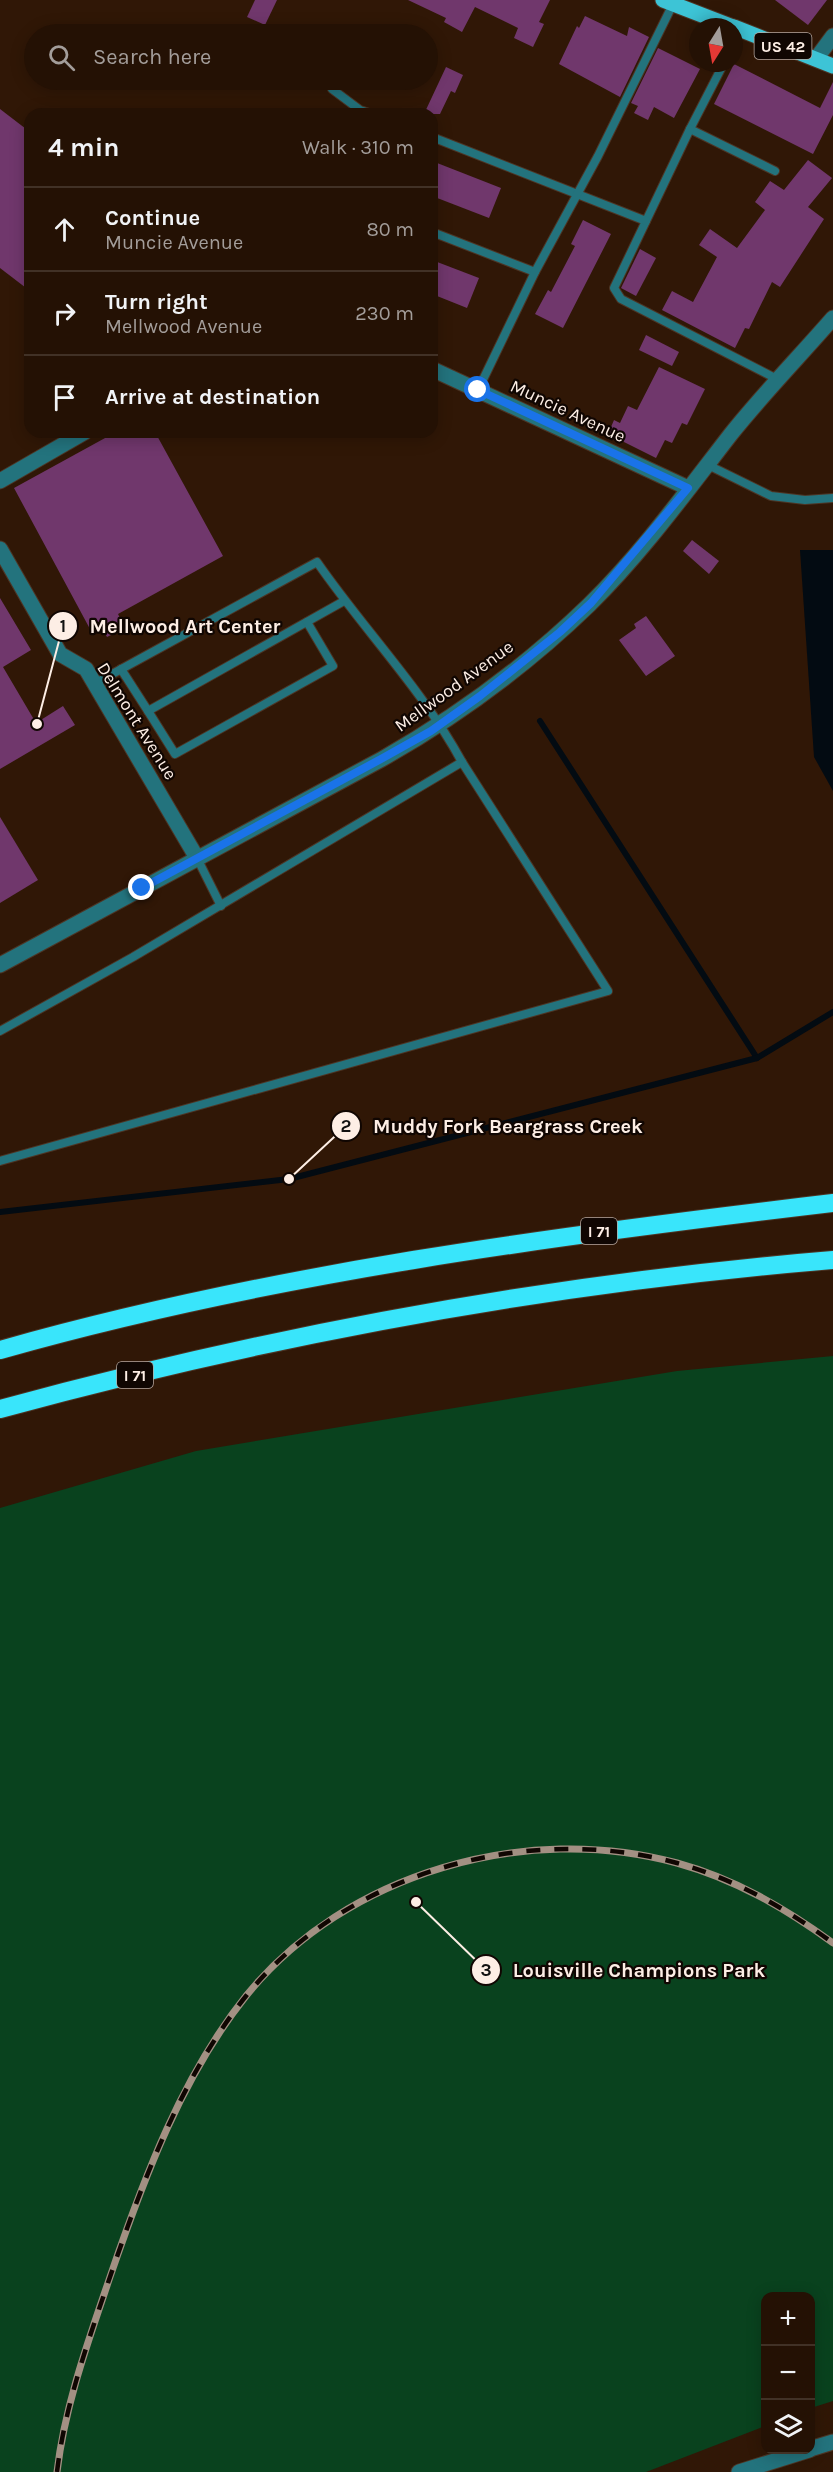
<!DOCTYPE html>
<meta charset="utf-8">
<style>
:root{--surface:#241104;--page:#301f13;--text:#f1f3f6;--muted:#a39d9a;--line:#413126}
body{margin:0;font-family:Karla,sans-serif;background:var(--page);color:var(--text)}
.controls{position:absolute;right:18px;bottom:18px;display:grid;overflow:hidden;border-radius:12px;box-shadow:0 3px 15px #0003}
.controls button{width:54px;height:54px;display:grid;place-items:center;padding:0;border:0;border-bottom:2px solid var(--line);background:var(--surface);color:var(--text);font:30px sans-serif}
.compass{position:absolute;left:689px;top:18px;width:54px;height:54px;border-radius:50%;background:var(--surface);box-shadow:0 3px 15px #0003;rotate:191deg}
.stop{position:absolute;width:18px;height:18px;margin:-14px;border:4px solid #1a73e8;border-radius:50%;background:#fff}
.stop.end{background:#1a73e8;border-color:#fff;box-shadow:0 2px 6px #0008}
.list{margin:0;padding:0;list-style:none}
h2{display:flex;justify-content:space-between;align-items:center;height:78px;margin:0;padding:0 24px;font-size:26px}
h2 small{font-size:20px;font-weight:400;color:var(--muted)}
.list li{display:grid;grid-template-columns:39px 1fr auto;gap:18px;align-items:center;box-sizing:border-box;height:84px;padding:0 24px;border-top:2px solid var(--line)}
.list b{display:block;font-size:22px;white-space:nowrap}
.list p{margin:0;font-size:20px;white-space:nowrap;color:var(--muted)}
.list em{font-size:20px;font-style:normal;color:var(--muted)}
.icon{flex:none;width:33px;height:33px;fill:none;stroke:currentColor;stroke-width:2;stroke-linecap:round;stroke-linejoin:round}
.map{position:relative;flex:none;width:833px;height:2472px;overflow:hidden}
.search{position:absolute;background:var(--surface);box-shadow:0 3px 15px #0003;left:24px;top:24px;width:414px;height:66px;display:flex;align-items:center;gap:15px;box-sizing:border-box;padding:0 21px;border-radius:33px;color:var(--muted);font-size:22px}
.panel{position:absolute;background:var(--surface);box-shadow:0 3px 15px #0003;left:24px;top:108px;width:414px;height:330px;border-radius:18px}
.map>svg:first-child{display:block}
</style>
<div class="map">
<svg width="833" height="2472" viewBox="0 0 833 2472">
<rect width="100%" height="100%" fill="#301706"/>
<path fill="#09421e" d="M833,1356V2401L811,2408L810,2296H766L765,2426L646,2472H0V1508L196,1451L677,1371Z"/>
<path fill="#030b12" d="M800,550H833V791L814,757Z"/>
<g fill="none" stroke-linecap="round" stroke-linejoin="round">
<g stroke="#030b12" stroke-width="6">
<path d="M540,721L757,1058"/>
<path d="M0,1212L289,1179L757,1058L833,1012"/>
</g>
</g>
<g fill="#70376c">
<path d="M255,0H277L265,25L247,17Z"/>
<path d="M408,0H550L539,22L544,24L533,47L514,38L518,28L475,7L462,32L444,22L446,18Z"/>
<path d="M775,0H827L808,25Z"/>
<path d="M585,16L627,36L629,27L649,37L620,97L559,64L577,26L579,28Z"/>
<path d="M658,48L700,69L674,118L654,107L648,120L634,113L638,106L631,103Z"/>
<path d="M734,64L820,108L833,82V115L813,154L714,104Z"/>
<path d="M446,67L463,75L455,93L451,91L440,114H424Z"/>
<path d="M0,109L30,132V291L0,268Z"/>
<path d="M808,160L832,178L808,207L824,219L780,287L772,282L749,329L745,328L735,348L662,310L672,291L693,302L717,257L699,245L710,229L737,248L765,210L755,202L770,181L784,190Z"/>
<path d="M432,161L501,188L489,218L432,196Z"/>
<path d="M583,220L611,234L563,328L535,314L548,290L551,292L575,246L571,244Z"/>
<path d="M640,249L656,258L636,296L621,288Z"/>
<path d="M432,260L479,278L467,308L432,294Z"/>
<path d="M646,335L679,352L672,366L639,350Z"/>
<path d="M659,367L705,389L687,425L682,423L672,443L665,440L656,458L608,434L614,420L620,423L628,406L637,410Z"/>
<path d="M116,432H155L223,556L118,614L125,628L107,637L100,624L90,629L14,488Z"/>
<path d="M692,540L719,561L709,574L683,551Z"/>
<path d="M0,598L31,650L3,667L36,723L63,706L75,725L0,769Z"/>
<path d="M646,616L675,656L646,676L619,640L636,628L634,624Z"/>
<path d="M0,817L38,880L0,903Z"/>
</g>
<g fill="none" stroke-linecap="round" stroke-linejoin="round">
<defs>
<g id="service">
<path d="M734,44L741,30"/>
<path d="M724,63L690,129L775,171"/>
<path d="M332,89L360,110L372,114"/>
<path d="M690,129L614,288L621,299L779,380"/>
<path d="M432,137L646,221"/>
<path d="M432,232L535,272"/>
<path d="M478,390L535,272L598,156L673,4"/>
<path d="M708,465L771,496L805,500L833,498"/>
<path d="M121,669L148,711L344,601"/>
<path d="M148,711L175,754L333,666L307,622"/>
<path d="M197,858L221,906"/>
<path d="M0,1031L133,957L462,762C423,690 364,630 317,562L94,684"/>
<path d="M0,1161L608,991L462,762"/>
</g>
<g id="minor">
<path d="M816,59L833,36"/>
<path d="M432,369L688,488"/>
<path d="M0,481L85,432"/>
<path d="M0,549L60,654L86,669L197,858"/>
</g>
<g id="tertiary">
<path d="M0,965L382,759C456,717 527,665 589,605C641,554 686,492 731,434C763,394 799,357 833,318"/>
<path d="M810,2449L833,2442"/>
<path d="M739,2472L809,2450"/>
</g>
<g id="primary">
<path d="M663,0L733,27"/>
<path d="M734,27L833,66"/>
</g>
<g id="motorway">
<path d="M0,1350C272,1273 553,1236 833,1203"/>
<path d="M0,1409C272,1335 552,1283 833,1260"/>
</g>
</defs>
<use href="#service" stroke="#4d3525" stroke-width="10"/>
<use href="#minor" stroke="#4d3525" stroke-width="17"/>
<use href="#tertiary" stroke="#4d3525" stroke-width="17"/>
<use href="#primary" stroke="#4d3525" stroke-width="17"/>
<use href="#motorway" stroke="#4d3525" stroke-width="20"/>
<use href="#service" stroke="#23737d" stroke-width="8"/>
<use href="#minor" stroke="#23737d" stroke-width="15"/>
<use href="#tertiary" stroke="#23737d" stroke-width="15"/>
<use href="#primary" stroke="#3dc4d6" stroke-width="15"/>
<use href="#motorway" stroke="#39e5fb" stroke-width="18"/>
<defs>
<path id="rail" d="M57,2472C65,2404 89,2339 111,2274C144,2178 182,2076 246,1996C346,1872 527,1822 677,1863C735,1879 785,1908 833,1943"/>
</defs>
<use href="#rail" stroke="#a39083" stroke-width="7"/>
<use href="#rail" stroke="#100602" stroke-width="4.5" stroke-dasharray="14" stroke-linecap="butt"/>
</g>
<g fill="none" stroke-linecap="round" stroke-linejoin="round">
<path stroke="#1a73e8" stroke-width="8" d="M142,888L381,759L431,731L480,696L560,632L591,603L688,488L478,390"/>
</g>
<g text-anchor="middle" stroke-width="4.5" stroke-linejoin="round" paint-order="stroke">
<g fill="#100602" stroke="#b6a8a1" stroke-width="1.5">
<rect x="754.5" y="33" width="57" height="26" rx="4.5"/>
<rect x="581" y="1218" width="36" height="26" rx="4.5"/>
<rect x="117" y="1362" width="36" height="26" rx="4.5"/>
</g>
<g font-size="16" font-weight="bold" fill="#fdeee5">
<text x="783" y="52">US 42</text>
<text x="599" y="1237">I 71</text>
<text x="135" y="1381">I 71</text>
</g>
<g font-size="18" fill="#fdeee5" stroke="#100602">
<text transform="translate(568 411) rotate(25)" y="6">Muncie Avenue</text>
<text transform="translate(454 686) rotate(-36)" y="6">Mellwood Avenue</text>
<text transform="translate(137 721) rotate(58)" y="6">Delmont Avenue</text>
</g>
</g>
<path fill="none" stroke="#fdeee5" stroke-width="2" d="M37 724L63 626M289 1179L346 1126M416 1902L486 1970"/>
<g fill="#fdeee5" stroke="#100602" stroke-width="2">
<circle cx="37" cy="724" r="6"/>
<circle cx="289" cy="1179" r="6"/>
<circle cx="416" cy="1902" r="6"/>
<circle cx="63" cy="626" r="15"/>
<circle cx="346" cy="1126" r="15"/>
<circle cx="486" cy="1970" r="15"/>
</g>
<g font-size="18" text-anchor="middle" font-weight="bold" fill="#111">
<text x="63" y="632">1</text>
<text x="346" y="1132">2</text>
<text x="486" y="1976">3</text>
</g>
<g font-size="20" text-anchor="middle" font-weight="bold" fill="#fdeee5" stroke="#100602" stroke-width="4.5" stroke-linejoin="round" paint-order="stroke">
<text x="185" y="633">Mellwood Art Center</text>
<text x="508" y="1133">Muddy Fork Beargrass Creek</text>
<text x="639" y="1977">Louisville Champions Park</text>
</g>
</svg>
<div class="controls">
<button>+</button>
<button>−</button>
<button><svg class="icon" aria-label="layers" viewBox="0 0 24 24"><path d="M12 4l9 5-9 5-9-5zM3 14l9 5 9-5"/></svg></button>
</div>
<svg class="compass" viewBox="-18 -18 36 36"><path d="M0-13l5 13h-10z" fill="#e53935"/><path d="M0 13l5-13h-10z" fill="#a39d9a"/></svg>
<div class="stop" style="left:478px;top:390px"></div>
<div class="stop end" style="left:142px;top:888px"></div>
<div class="search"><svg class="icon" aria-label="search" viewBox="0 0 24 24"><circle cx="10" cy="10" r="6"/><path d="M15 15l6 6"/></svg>Search here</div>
<section class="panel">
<h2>4 min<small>Walk · 310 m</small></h2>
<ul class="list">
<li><svg class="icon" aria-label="ahead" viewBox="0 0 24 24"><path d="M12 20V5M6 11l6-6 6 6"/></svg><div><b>Continue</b><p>Muncie Avenue</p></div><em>80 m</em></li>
<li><svg class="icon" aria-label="right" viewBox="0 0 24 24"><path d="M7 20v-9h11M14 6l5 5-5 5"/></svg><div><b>Turn right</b><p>Mellwood Avenue</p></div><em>230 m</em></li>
<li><svg class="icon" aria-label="arrive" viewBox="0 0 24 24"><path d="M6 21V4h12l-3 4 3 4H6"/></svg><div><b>Arrive at destination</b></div></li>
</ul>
</section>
</div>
